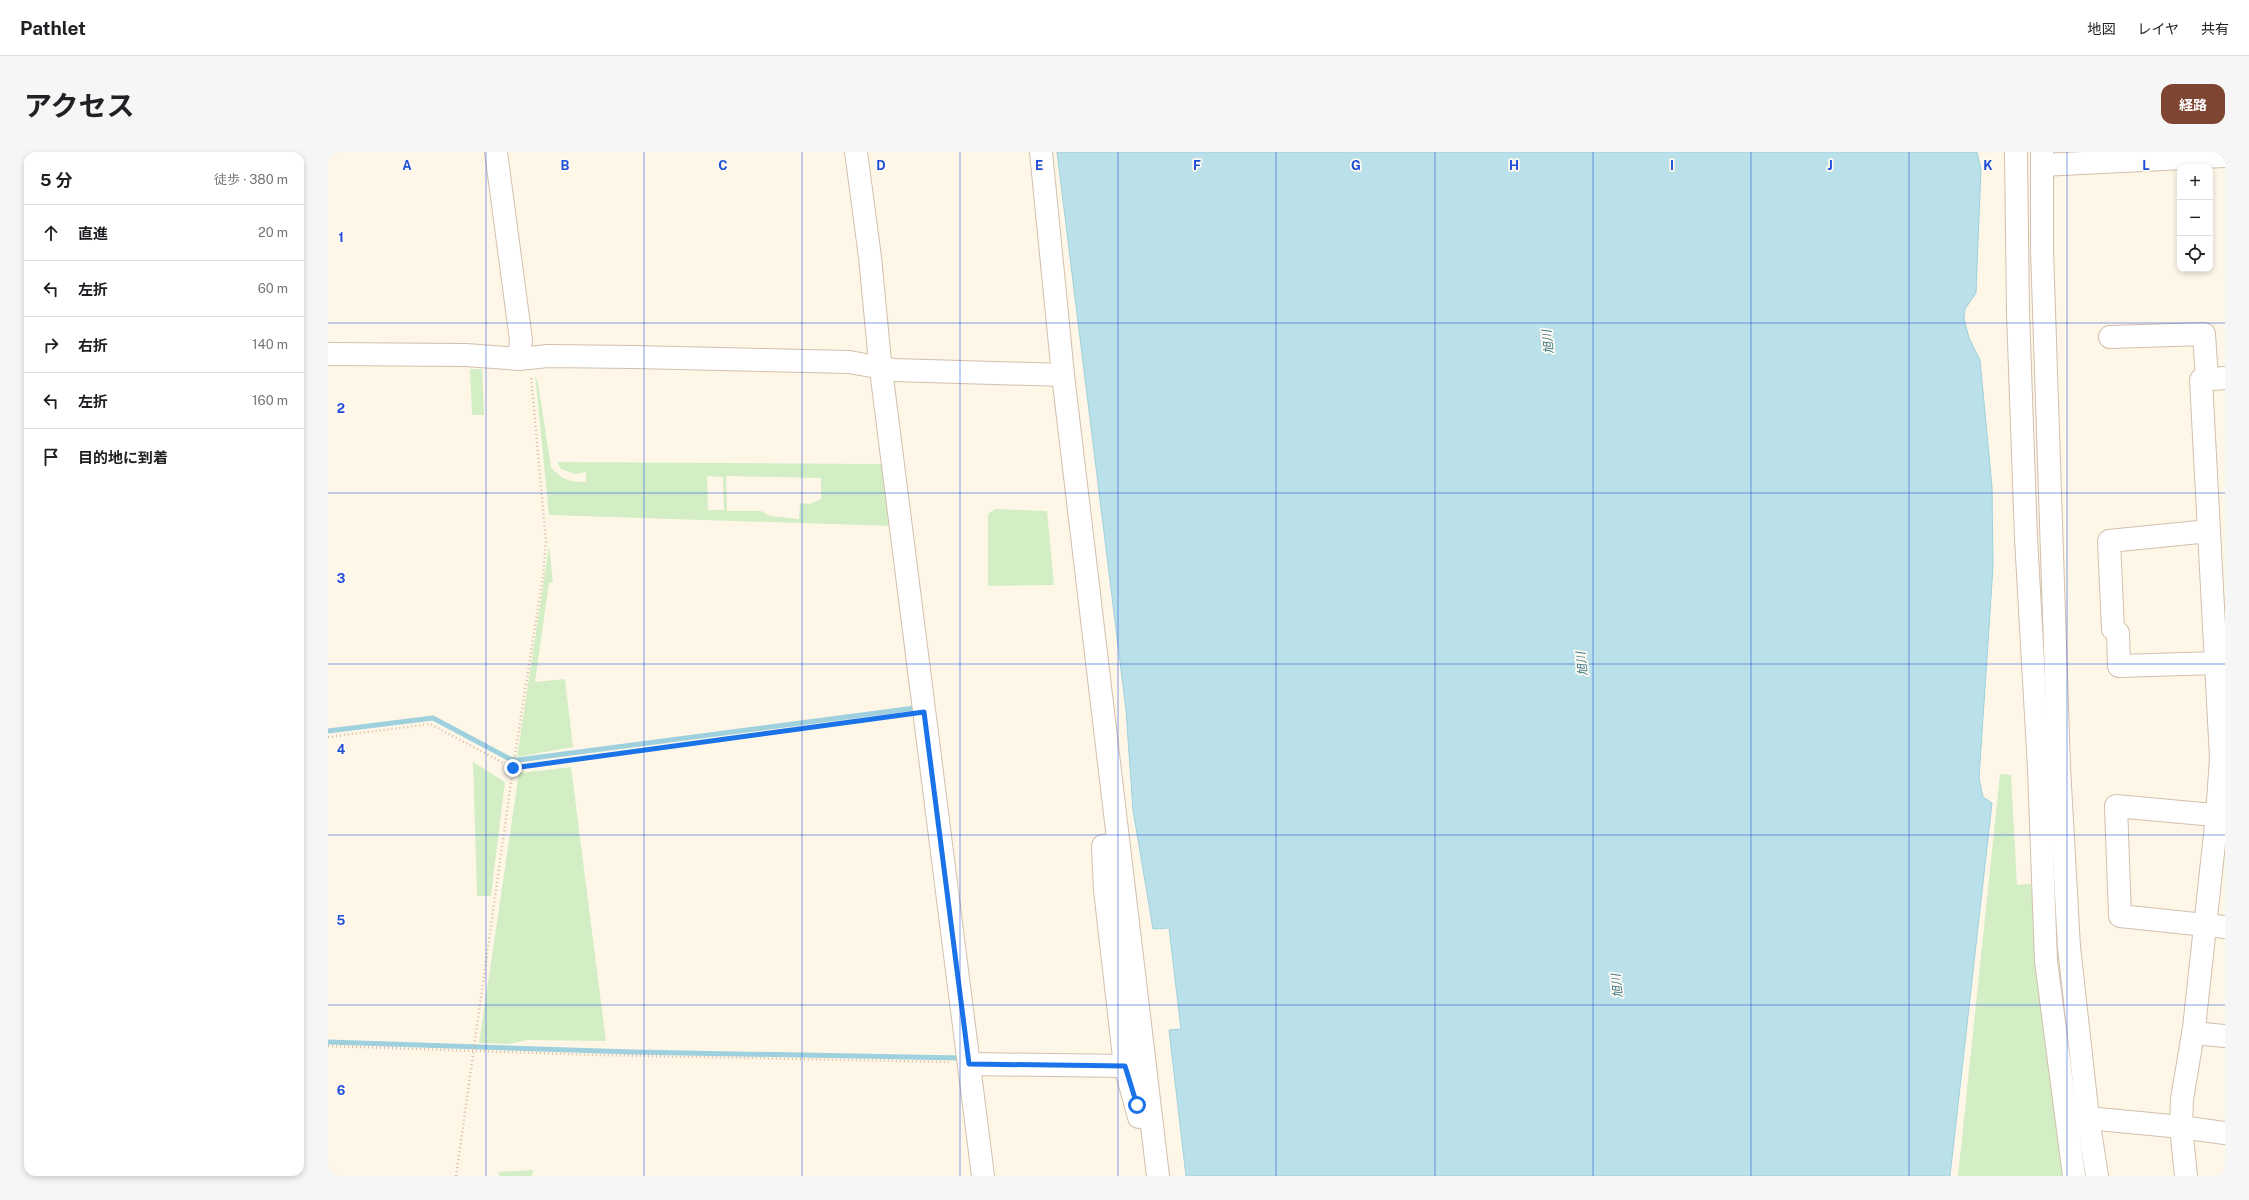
<!DOCTYPE html>
<html lang="ja">
<meta charset="utf-8">
<style>
:root{--surface:#fff;--page:#f6f6f6;--text:#202124;--muted:#757577;--line:#e0e0e0;--accent:#7e4632}
body{margin:0;font-family:"Public Sans","Noto Sans JP",sans-serif;background:var(--page);color:var(--text)}
.controls{position:absolute;right:12px;top:12px;display:grid;overflow:hidden;border-radius:8px;box-shadow:0 2px 6px #0003}
.controls button{width:36px;height:36px;display:grid;place-items:center;padding:0;border:0;border-bottom:1px solid var(--line);background:var(--surface);color:var(--text);font:20px sans-serif}
.stop{position:absolute;width:12px;height:12px;margin:-9px;border:3px solid #1a73e8;border-radius:50%;background:#fff}
.stop.end{background:#1a73e8;border-color:#fff;box-shadow:0 1px 4px #0008}
.list{margin:0;padding:0;list-style:none}
h2{display:flex;justify-content:space-between;align-items:center;height:52px;margin:0;padding:0 16px;font-size:17px}
h2 small{font-size:13px;font-weight:400;color:var(--muted)}
.list li{display:grid;grid-template-columns:26px 1fr auto;gap:12px;align-items:center;box-sizing:border-box;height:56px;padding:0 16px;border-top:1px solid var(--line)}
.list b{display:block;font-size:15px;white-space:nowrap}
.list em{font-size:13px;font-style:normal;color:var(--muted)}
.icon{flex:none;width:22px;height:22px;fill:none;stroke:currentColor;stroke-width:2;stroke-linecap:round;stroke-linejoin:round}
.map{position:relative;flex:none;width:1897px;height:1024px;overflow:hidden;border-radius:12px}
header{display:flex;align-items:center;gap:24px;box-sizing:border-box;height:56px;padding:0 20px;background:var(--surface);border-bottom:1px solid var(--line)}
header strong{font-size:19px}
nav{display:flex;gap:22px;margin-inline-start:auto;font-size:14px}
.intro{display:flex;align-items:center;justify-content:space-between;box-sizing:border-box;height:96px;padding:0 24px}
h1{margin:0;font-size:28px}
.button{padding:10px 18px;border-radius:12px;background:var(--accent);color:#fff;font-size:14px;font-weight:700}
main{display:flex;gap:24px;padding:0 24px}
aside{flex:1;background:var(--surface);border-radius:12px;box-shadow:0 2px 6px #0003}
.map>svg:first-child{display:block}
</style>
<header>
<strong>Pathlet</strong>
<nav><a>地図</a><a>レイヤ</a><a>共有</a></nav>
</header>
<div class="intro"><h1>アクセス</h1><a class="button">経路</a></div>
<main>
<aside>
<h2>5 分<small>徒歩 · 380 m</small></h2>
<ul class="list">
<li><svg class="icon" aria-label="ahead" viewBox="0 0 24 24"><path d="M12 20V5M6 11l6-6 6 6"/></svg><div><b>直進</b></div><em>20 m</em></li>
<li><svg class="icon" aria-label="left" viewBox="0 0 24 24"><path d="M17 20v-9H6M10 6l-5 5 5 5"/></svg><div><b>左折</b></div><em>60 m</em></li>
<li><svg class="icon" aria-label="right" viewBox="0 0 24 24"><path d="M7 20v-9h11M14 6l5 5-5 5"/></svg><div><b>右折</b></div><em>140 m</em></li>
<li><svg class="icon" aria-label="left" viewBox="0 0 24 24"><path d="M17 20v-9H6M10 6l-5 5 5 5"/></svg><div><b>左折</b></div><em>160 m</em></li>
<li><svg class="icon" aria-label="arrive" viewBox="0 0 24 24"><path d="M6 21V4h12l-3 4 3 4H6"/></svg><div><b>目的地に到着</b></div></li>
</ul>
</aside>
<div class="map">
<svg width="1897" height="1024" viewBox="0 0 1897 1024">
<rect width="100%" height="100%" fill="#fef7e8"/>
<g fill="#d3eec5" fill-rule="evenodd">
<path d="M142,217H154L156,263H144Z"/>
<path d="M207,223L210,231L223,315C235,329 240,329 258,330V320L247,322L233,317L229,310L557,312L565,374L221,363ZM379,324L395,325L396,358H380ZM398,324L493,326V347L482,352L472,351L471,367L443,364L433,359H399Z"/>
<path d="M667,357L719,359L726,433L660,434V362Z"/>
<path d="M221,394L225,430L221,431L207,530L237,527L245,595L189,605Z"/>
<path d="M145,610L177,630L163,744H149Z"/>
<path d="M243,615L278,889L199,888L182,892L151,891L191,621Z"/>
<path d="M1672,622L1683,623L1689,733L1703,732L1735,1024H1630Z"/>
<path d="M205,1018L204,1024H172L170,1020Z"/>
</g>
<path fill="#bae1ea" stroke="#9fd0dd" d="M729,0H1649L1653,17L1648,141L1637,157L1636,167L1641,186L1652,208L1664,335L1665,415L1651,626L1655,645L1664,651L1622,1024H858L841,878L853,877L841,776L825,777L805,658L798,558Z"/>
<g fill="none" stroke-linecap="round" stroke-linejoin="round">
<g stroke="#9fd0dd" stroke-width="5">
<path d="M0,579L105,566L182,607L190,608L587,556"/>
<path d="M0,890L304,900L634,906"/>
</g>
<defs>
<g id="minor">
<path d="M168,0L193,188L191,207"/>
<path d="M528,0L542,105L552,210L655,1024"/>
<path d="M713,0L735,223L830,1024"/>
<path d="M1688,0L1690,161L1698,386L1711,617L1718,809L1746,1024"/>
<path d="M1714,0V98L1731,615L1741,795L1760,966L1769,1024"/>
<path d="M1714,13L1897,4"/>
<path d="M1782,185L1876,182L1879,227"/>
<path d="M0,202L138,203L191,207L220,204L306,205L521,210L566,218L735,223"/>
<path d="M1881,379L1781,389L1785,477L1790,481L1791,514L1889,511"/>
<path d="M1897,664L1788,654L1792,764L1897,775"/>
<path d="M790,692L775,694L777,738L797,914L811,965"/>
<path d="M1865,881L1897,884"/>
<path d="M641,912L797,914"/>
<path d="M1760,966L1853,975L1897,981"/>
<path d="M1858,1024L1853,975L1854,947L1866,876L1889,664L1893,606L1873,228L1897,226"/>
</g>
</defs>
<use href="#minor" stroke="#d2bfac" stroke-width="24"/>
<g stroke="#dcba9f" stroke-width="2.5" stroke-dasharray="1 3" stroke-linecap="butt">
<path d="M0,585L102,572L185,616L578,562"/>
<path d="M0,894L269,903L621,910"/>
<path d="M128,1024L185,616L215,424L218,390L203,224"/>
</g>
<use href="#minor" stroke="#fff" stroke-width="22"/>
</g>
<g fill="none" stroke-linecap="round" stroke-linejoin="round">
<path stroke="#1a73e8" stroke-width="5" d="M185,616L596,560L641,912L797,914L809,953"/>
</g>
<path fill="none" stroke="#1d4ed8" stroke-width="1" stroke-opacity="0.55" d="M158,0V1024M316,0V1024M474,0V1024M632,0V1024M790,0V1024M948,0V1024M1107,0V1024M1265,0V1024M1423,0V1024M1581,0V1024M1739,0V1024M0,171H1897M0,341H1897M0,512H1897M0,683H1897M0,853H1897"/>
<g text-anchor="middle" stroke-width="3.5" stroke-linejoin="round" paint-order="stroke">
<g font-size="12" font-style="italic" fill="#3d7889" stroke="#fffaf1">
<text transform="translate(1220 190) rotate(-96)" y="4">旭川</text>
<text transform="translate(1254 512) rotate(-96)" y="4">旭川</text>
<text transform="translate(1289 834) rotate(-96)" y="4">旭川</text>
</g>
</g>
<g font-size="13" text-anchor="middle" font-weight="bold" fill="#1d4ed8" stroke="#fffaf1" stroke-width="3.5" stroke-linejoin="round" paint-order="stroke">
<text x="79" y="18">A</text>
<text x="237" y="18">B</text>
<text x="395" y="18">C</text>
<text x="553" y="18">D</text>
<text x="711" y="18">E</text>
<text x="869" y="18">F</text>
<text x="1028" y="18">G</text>
<text x="1186" y="18">H</text>
<text x="1344" y="18">I</text>
<text x="1502" y="18">J</text>
<text x="1660" y="18">K</text>
<text x="1818" y="18">L</text>
<text x="13" y="90">1</text>
<text x="13" y="261">2</text>
<text x="13" y="431">3</text>
<text x="13" y="602">4</text>
<text x="13" y="773">5</text>
<text x="13" y="943">6</text>
</g>
</svg>
<div class="controls">
<button>+</button>
<button>−</button>
<button><svg class="icon" aria-label="locate" viewBox="0 0 24 24"><circle cx="12" cy="12" r="6"/><path d="M12 2v4M12 18v4M2 12h4M18 12h4"/></svg></button>
</div>
<div class="stop" style="left:809px;top:953px"></div>
<div class="stop end" style="left:185px;top:616px"></div>
</div>
</main>
